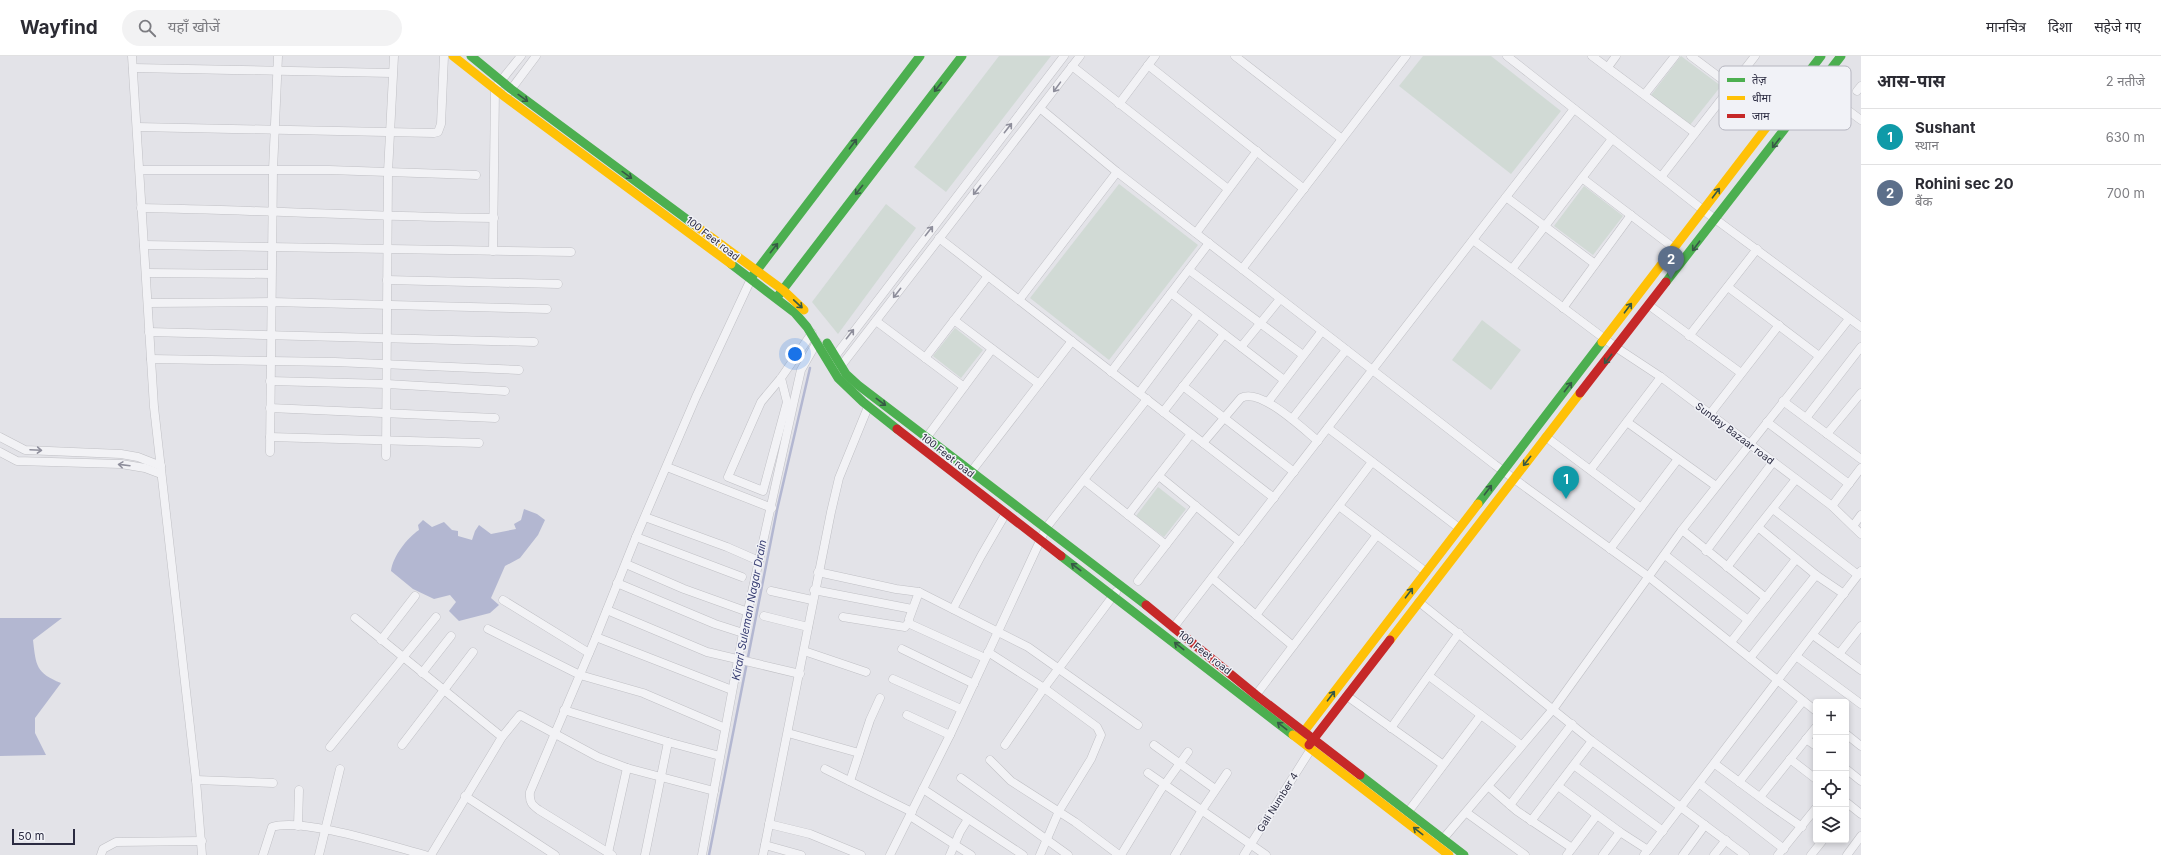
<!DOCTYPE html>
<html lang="hi">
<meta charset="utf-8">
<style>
:root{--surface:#fff;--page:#f2f2f3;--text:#2b2b33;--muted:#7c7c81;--line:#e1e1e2;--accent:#d93025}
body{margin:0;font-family:Inter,"Noto Sans Devanagari",sans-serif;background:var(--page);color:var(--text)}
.controls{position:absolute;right:12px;bottom:12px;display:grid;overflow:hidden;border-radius:4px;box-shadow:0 2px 6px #0003}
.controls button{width:36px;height:36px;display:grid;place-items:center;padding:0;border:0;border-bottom:1px solid var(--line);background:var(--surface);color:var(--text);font:20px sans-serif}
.scale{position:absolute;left:12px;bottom:10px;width:63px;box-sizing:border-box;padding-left:4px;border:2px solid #2b2b41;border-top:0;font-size:11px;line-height:14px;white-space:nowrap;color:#2b2b41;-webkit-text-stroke:3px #f1f2f7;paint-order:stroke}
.you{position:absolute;left:795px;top:298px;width:14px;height:14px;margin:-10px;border:3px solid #fff;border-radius:50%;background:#1a73e8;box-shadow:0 0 0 6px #1a73e833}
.badge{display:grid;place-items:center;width:26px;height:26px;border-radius:50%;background:var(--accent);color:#fff;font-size:13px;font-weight:700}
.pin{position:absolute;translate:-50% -33px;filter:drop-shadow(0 1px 2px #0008)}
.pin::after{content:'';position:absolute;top:21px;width:14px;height:12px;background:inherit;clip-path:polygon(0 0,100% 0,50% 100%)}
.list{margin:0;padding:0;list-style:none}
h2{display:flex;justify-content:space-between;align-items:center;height:52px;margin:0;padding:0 16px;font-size:17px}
h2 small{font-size:13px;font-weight:400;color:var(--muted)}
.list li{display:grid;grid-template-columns:26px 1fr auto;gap:12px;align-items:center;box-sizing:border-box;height:56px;padding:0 16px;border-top:1px solid var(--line)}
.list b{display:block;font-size:15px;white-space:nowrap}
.list p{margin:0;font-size:13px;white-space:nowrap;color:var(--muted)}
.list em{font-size:13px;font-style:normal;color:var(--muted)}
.icon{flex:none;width:22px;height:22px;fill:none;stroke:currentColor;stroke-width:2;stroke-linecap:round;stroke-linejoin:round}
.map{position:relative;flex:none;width:1861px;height:799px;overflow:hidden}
header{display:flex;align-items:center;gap:24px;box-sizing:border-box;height:56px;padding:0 20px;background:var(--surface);border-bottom:1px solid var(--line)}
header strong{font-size:19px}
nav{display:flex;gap:22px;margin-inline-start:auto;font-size:14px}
.search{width:280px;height:36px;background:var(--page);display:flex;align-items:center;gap:10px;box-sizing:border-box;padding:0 14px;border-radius:22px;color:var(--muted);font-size:15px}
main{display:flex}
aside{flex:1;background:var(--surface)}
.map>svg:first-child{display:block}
</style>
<header>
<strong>Wayfind</strong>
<div class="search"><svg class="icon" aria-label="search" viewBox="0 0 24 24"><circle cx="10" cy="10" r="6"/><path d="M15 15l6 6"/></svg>यहाँ खोजें</div>
<nav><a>मानचित्र</a><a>दिशा</a><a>सहेजे गए</a></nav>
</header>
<main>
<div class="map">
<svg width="1861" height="799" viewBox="0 0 1861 799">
<rect width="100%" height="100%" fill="#e3e3e8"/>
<g fill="#d1dad5">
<path d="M999,0H1051L946,136L914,111Z"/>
<path d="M1423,0H1491L1561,55L1511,118L1399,30Z"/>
<path d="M1681,0L1721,30L1690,69L1651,39Z"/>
<path d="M1119,128L1198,189L1109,304L1030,242Z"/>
<path d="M1584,130L1623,160L1593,199L1554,170Z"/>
<path d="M886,148L916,172L838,278L812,246Z"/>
<path d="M1482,264L1521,294L1491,334L1452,304Z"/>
<path d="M955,272L983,294L961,322L933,300Z"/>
<path d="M1158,431L1186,453L1164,481L1136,460Z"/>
</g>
<g fill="#b3b7d1">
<path d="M524,453L537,458L545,464L538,479L520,502L505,510L491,542L499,549L490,557L459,565L449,555L456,546L450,539L434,543L413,533L391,515C393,500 407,482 419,474L418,469L423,464L432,471L444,466L452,474L458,475V480L472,484L475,475L479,469L491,478L516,473L514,468L521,464Z"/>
<path d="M0,562H62L33,584C36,610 36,617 61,627L35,662V677L46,699L0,700Z"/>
</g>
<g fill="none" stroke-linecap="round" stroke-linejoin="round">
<path stroke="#b3b7d1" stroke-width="2.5" d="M709,799L777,454L810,312"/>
<defs>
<g id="street">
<path d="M132,0L154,351L196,724L202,799"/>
<path d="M1235,0L1342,83"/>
<path d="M1507,0L1703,154L1861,271"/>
<path d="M1592,0L1695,77"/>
<path d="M1691,0L1731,30"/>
<path d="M1148,9L1304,133"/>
<path d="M1072,10L1228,133"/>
<path d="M1608,11L1616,0"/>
<path d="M133,12L392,17"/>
<path d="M1818,32L1861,64"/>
<path d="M1857,35L1861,30"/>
<path d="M509,36L536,0"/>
<path d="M1645,38L1675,0"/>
<path d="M1119,48L1155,0"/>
<path d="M1041,53L1117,116L1495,409L1649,521L1816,655"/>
<path d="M137,71L434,77L438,76L441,68L444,0"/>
<path d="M140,114H329L476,119"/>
<path d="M1661,121L1755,0"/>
<path d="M1582,122L1674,192"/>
<path d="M1506,141L1595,208"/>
<path d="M141,152C259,154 377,161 494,162"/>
<path d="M1196,177L1257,95"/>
<path d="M939,182L1274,442"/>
<path d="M1473,184L1617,292L1661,321L1832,450L1861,478"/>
<path d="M144,189L571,196"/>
<path d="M493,195L495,32L521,0"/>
<path d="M1242,213L1406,0"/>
<path d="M1512,213L1612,83"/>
<path d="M1189,214L1303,299"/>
<path d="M147,217L271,218"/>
<path d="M387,224L558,228"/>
<path d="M1728,231L1819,300"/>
<path d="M1171,237L1284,324"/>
<path d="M1019,244L1117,116"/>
<path d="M148,247L272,246L547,253"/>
<path d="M1650,250L1741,317"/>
<path d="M1563,252L1631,159"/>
<path d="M954,264L1039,328"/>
<path d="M876,265L964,331"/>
<path d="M149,276L534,286"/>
<path d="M1689,280L1757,193"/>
<path d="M1241,291L1280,243"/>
<path d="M925,302L988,220"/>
<path d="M151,303L335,306L519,314"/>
<path d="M833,303L1064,0"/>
<path d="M837,310H841L1080,0"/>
<path d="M1111,316L1209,187"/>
<path d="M781,322L787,346L763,435L728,421L761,346L781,322L812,277"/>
<path d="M270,325L387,328L505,335"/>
<path d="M1183,330L1294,416"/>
<path d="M1139,337L1198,258"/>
<path d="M1783,345L1861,403"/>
<path d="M1268,346L1322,275"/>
<path d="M270,352L495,362"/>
<path d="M1163,356L1224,278"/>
<path d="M1710,358L1779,269"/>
<path d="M1806,362L1861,291"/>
<path d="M1292,363L1346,294"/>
<path d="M1627,366L1716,430"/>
<path d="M1767,366L1849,428"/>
<path d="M1328,372L1459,472"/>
<path d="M1827,378L1861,337"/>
<path d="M0,381L25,394L121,398L138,401L161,410"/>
<path d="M270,381L479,387"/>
<path d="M927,381L992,293"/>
<path d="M1546,381L1641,452"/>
<path d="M1203,387L1241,342C1260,331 1303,373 1318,385"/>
<path d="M0,396L17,405L121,408L145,412L161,418"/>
<path d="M270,396L273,114L278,0"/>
<path d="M386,400L388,116L394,0"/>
<path d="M667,411L772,452"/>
<path d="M1591,413L1661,321"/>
<path d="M971,416L1072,285"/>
<path d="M1159,420L1240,486"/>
<path d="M1796,423L1758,471L1816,519L1844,538"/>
<path d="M1084,424L1166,489"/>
<path d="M1339,450L1426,516"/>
<path d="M1832,450L1861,412"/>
<path d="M1773,453L1858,519"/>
<path d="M1128,459L1191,378"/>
<path d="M645,461L727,491L759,505"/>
<path d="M1853,470L1861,459"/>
<path d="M1682,474L1766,542"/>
<path d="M636,481L742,521"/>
<path d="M1610,493L1678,403"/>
<path d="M1706,495L1773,406"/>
<path d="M1665,499L1748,564"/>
<path d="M626,508L684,533L748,556"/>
<path d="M1727,511L1758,471"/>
<path d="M818,516L896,533L919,536L1028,591L1138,669"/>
<path d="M1212,522L1293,590"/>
<path d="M1138,525L1196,450"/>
<path d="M617,527L715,568L743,577"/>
<path d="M814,534L912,553"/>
<path d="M771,535L812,544"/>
<path d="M919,536L909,563L910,568L985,602"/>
<path d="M503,544L589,597"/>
<path d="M1419,546L1592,685L1745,799"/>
<path d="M953,553L981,500L1006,457"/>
<path d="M607,554L707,596L800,618"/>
<path d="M1256,559L1372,406"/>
<path d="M764,560L808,571"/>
<path d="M843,561L905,571L909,566"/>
<path d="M355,562L502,681"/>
<path d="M1173,572L1574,53"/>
<path d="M488,573L580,619L643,637L725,672"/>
<path d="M1813,579L1861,614"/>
<path d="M596,581L732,634"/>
<path d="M381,584L415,540"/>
<path d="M1731,586L1796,503"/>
<path d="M902,593L974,628"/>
<path d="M804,595L866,616"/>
<path d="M988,596L1044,632L1097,671L1101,679L1091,703L1059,755L1040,799"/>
<path d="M1839,598L1861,570"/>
<path d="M1796,600L1861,648"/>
<path d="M1750,602L1816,519"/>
<path d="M422,617L451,580"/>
<path d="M1429,620L1521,689"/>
<path d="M893,623L961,653"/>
<path d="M1256,639L1377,479"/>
<path d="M1347,640L1442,708"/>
<path d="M564,654L668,686L720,700"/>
<path d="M907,659L950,679"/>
<path d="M1391,672L1459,577"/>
<path d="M788,677L859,697"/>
<path d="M1846,678L1861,690"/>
<path d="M1806,683L1816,690"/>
<path d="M402,689L473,596"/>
<path d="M1005,689L1044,632L1116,536"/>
<path d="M1154,689L1215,733"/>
<path d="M330,691L436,561"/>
<path d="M1790,703L1816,723"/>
<path d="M990,704L1011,725L1075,766L1119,799"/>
<path d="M1715,708L1769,748L1802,771"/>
<path d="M1575,710L1663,775"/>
<path d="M825,713L912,756"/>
<path d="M1846,713L1861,725"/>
<path d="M1148,717L1266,799"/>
<path d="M961,722L1068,799"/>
<path d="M196,724L273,727"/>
<path d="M850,725L870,664L880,642"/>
<path d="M1739,726L1803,645"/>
<path d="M1700,728L1784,793"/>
<path d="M1488,730L1517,755L1572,792"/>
<path d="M1558,730L1620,776L1648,794"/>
<path d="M923,733L1023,799"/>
<path d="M465,740L555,799"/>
<path d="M1760,741L1816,671"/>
<path d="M1846,746L1861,758"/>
<path d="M1510,749L1572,668"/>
<path d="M1408,756L1481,659"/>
<path d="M1467,757L1525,799"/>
<path d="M910,760L971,799"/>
<path d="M1531,765L1592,685"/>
<path d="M769,768L810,778L861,799"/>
<path d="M298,770L299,734"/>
<path d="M1443,783L1554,652L1682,474L1849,263"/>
<path d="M765,789L801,799"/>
<path d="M608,797L627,712"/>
<path d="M101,799L103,793L116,786L202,785"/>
<path d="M263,799L272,771C302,761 391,790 425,799"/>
<path d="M319,799L340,713"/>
<path d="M431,799L502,681L520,659L598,701L627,712L714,735"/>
<path d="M612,799L539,754C532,749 529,746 530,736L596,581L636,481L696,341L751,223"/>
<path d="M645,799L668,686"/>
<path d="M702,799L743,577L794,345L801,314L817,286"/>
<path d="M763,799L831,456L839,422L868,351"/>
<path d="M890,799L950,679L1046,472L1147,343"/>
<path d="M950,799L960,776L968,763"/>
<path d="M1121,799L1160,735L1188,696"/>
<path d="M1175,799L1202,754L1227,717"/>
<path d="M1244,799L1311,693"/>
<path d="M1567,799L1597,759"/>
<path d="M1603,799L1620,776"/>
<path d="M1644,799L1861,515"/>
<path d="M1683,799L1705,769"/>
<path d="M1714,799L1726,784"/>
<path d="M1778,799L1816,752"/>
<path d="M1811,799L1823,784"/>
<path d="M1847,799L1861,780"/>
</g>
</defs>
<use href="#street" stroke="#c0c0c5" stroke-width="9"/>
<use href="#street" stroke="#f2f2f5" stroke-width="8"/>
<g stroke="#4caf50" stroke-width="9">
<path d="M471,0L511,33L696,170"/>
<path d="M1785,47L1821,0"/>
<path d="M731,208L795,257L807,271L838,322L863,346L897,373"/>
<path d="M751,222L920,0"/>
<path d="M1666,226L1841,0"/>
<path d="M778,240L962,0"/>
<path d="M827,287L846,318L858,329L1146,549"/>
<path d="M1478,448L1602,286"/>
<path d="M1061,500L1293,679"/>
<path d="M1360,719L1464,799"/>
</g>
<g stroke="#ffc107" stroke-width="9">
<path d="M453,0L505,41L731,208"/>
<path d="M696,170L783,234L804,254"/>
<path d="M1602,286L1785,47"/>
<path d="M1390,584L1580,337"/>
<path d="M1293,679L1449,799"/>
<path d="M1299,682L1478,448"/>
</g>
<g stroke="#c62828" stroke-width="9">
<path d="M1580,337L1666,226"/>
<path d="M897,373L1061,500"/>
<path d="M1146,549L1256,639L1360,719"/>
<path d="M1309,689L1390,584"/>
</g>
</g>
<defs><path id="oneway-shaft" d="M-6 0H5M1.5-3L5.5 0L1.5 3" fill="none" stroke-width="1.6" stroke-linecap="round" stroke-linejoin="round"/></defs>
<g stroke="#375946">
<use href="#oneway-shaft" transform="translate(938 31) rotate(128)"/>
<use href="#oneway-shaft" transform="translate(523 42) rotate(36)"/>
<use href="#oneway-shaft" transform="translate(1776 87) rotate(128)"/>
<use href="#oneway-shaft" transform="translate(853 88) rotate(-53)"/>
<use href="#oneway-shaft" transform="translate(627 119) rotate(36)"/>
<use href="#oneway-shaft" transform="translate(859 134) rotate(128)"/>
<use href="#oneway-shaft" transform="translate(1716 137) rotate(-53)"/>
<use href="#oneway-shaft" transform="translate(1696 190) rotate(127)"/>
<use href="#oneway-shaft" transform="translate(774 192) rotate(-52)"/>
<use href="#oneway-shaft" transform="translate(798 248) rotate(43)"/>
<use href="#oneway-shaft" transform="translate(1628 252) rotate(-53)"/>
<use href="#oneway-shaft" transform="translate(1608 303) rotate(128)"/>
<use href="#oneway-shaft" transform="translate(1568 331) rotate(-52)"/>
<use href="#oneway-shaft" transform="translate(881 346) rotate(37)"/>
<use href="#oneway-shaft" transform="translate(1527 405) rotate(128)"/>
<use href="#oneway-shaft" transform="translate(1488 434) rotate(-53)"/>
<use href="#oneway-shaft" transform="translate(1076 511) rotate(-143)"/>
<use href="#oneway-shaft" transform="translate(1409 537) rotate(-53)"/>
<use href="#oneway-shaft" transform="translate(1179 590) rotate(-142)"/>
<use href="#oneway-shaft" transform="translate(1331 640) rotate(-53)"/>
<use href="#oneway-shaft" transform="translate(1282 670) rotate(-142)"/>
<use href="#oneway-shaft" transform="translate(1418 775) rotate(-142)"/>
</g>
<g stroke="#8e8e9b">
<use href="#oneway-shaft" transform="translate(1057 31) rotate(126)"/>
<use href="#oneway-shaft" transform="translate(1008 72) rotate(-52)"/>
<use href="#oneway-shaft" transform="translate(977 134) rotate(128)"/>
<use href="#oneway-shaft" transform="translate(929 175) rotate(-52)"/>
<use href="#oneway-shaft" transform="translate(897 237) rotate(128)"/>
<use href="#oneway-shaft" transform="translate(850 278) rotate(-52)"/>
<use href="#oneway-shaft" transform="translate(36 394) rotate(3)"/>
<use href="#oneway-shaft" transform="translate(124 409) rotate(-173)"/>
</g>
<g text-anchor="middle" stroke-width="3" stroke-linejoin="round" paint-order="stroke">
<g font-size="10" fill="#2b2b41" stroke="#f1f2f7">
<text transform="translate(713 182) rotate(38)" y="4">100 Feet road</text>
<text transform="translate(1735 377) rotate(37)" y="4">Sunday Bazaar road</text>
<text transform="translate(948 399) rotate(38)" y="4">100 Feet road</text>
<text transform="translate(1205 596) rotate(38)" y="4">100 Feet road</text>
<text transform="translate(1277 746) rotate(-58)" y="4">Gali Number 4</text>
</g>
<g font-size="11" font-style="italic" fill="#373d72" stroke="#f1f2f7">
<text transform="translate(749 554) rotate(-79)" y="4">Kirari Suleman Nagar Drain</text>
</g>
</g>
<rect x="1719" y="10" width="132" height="64" rx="6" fill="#f1f2f7" stroke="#b6b6c0" stroke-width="1"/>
<rect x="1727" y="22" width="18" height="4" fill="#4caf50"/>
<rect x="1727" y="40" width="18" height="4" fill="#ffc107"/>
<rect x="1727" y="58" width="18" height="4" fill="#c62828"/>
<g font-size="11" fill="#2b2b41">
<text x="1752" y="28">तेज़</text>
<text x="1752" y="46">धीमा</text>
<text x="1752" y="64">जाम</text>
</g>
</svg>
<div class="controls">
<button>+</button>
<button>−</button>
<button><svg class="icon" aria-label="locate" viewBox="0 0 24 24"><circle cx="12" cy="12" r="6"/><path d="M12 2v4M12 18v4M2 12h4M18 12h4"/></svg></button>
<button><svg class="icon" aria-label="layers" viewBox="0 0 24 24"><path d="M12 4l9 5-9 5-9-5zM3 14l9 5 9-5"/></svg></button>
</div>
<div class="scale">50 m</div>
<div class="you"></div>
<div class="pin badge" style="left:1566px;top:443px;background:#0f9aa8">1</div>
<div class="pin badge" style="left:1671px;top:223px;background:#5c6f8a">2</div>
</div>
<aside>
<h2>आस-पास<small>2 नतीजे</small></h2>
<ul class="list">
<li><span class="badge" style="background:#0f9aa8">1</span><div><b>Sushant</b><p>स्थान</p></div><em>630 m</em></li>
<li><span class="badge" style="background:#5c6f8a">2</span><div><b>Rohini sec 20</b><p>बैंक</p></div><em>700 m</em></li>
</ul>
</aside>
</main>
